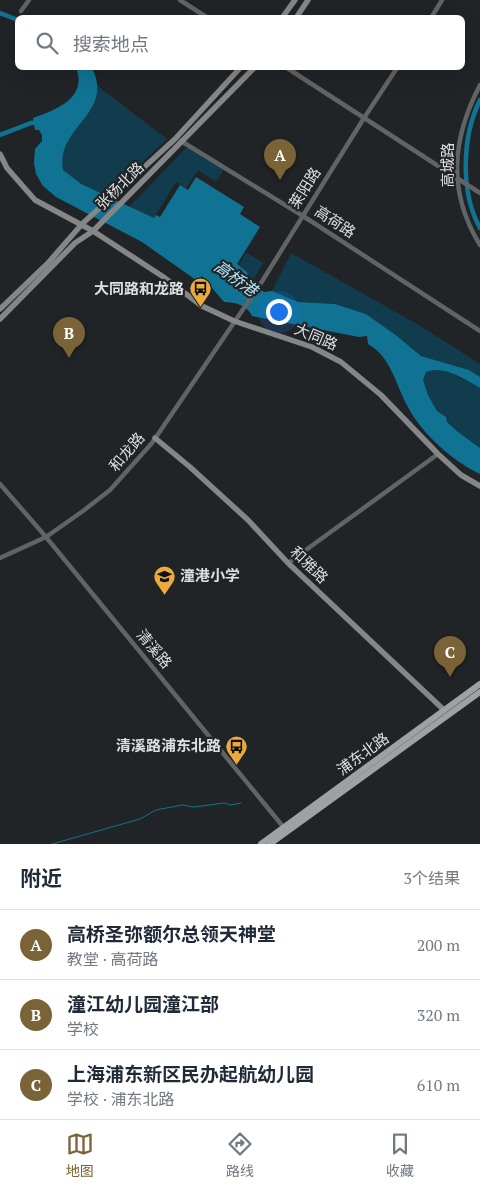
<!DOCTYPE html>
<html lang="zh">
<meta charset="utf-8">
<style>
:root{--surface:#fff;--page:#f2f2f3;--text:#1f2937;--muted:#747a83;--line:#e0e1e3;--accent:#7b6338}
body{margin:0;font-family:"PT Serif","Noto Sans SC",serif;background:var(--page);color:var(--text)}
.you{position:absolute;left:278px;top:311px;width:18px;height:18px;margin:-12px;border:4px solid #fff;border-radius:50%;background:#1a73e8;box-shadow:0 0 0 8px #1a73e833}
.badge{display:grid;place-items:center;width:32px;height:32px;border-radius:50%;background:var(--accent);color:#fff;font-size:16px;font-weight:700}
.pin{position:absolute;translate:-50% -41px;filter:drop-shadow(0 1px 2px #0008)}
.pin::after{content:'';position:absolute;top:26px;width:18px;height:15px;background:inherit;clip-path:polygon(0 0,100% 0,50% 100%)}
.list{margin:0;padding:0;list-style:none}
h2{display:flex;justify-content:space-between;align-items:center;height:65px;margin:0;padding:0 20px;font-size:21px}
h2 small{font-size:16px;font-weight:400;color:var(--muted)}
.list li{display:grid;grid-template-columns:32px 1fr auto;gap:15px;align-items:center;box-sizing:border-box;height:70px;padding:0 20px;border-top:1px solid var(--line)}
.list b{display:block;font-size:19px;white-space:nowrap}
.list p{margin:0;font-size:16px;white-space:nowrap;color:var(--muted)}
.list em{font-size:16px;font-style:normal;color:var(--muted)}
.icon{flex:none;width:28px;height:28px;fill:none;stroke:currentColor;stroke-width:2;stroke-linecap:round;stroke-linejoin:round}
.map{position:relative;flex:none;width:480px;height:844px;overflow:hidden}
.search{position:absolute;background:var(--surface);box-shadow:0 5px 20px #0002;left:15px;right:15px;top:15px;height:55px;display:flex;align-items:center;gap:12px;box-sizing:border-box;padding:0 18px;border-radius:8px;color:var(--muted);font-size:19px}
.sheet{height:275px;background:var(--surface)}
nav{display:flex;justify-content:space-around;align-items:center;box-sizing:border-box;height:70px;border-top:1px solid var(--line);background:var(--surface);font-size:14px;color:var(--muted)}
nav a{display:grid;justify-items:center;gap:2px}
nav .on{color:var(--accent)}
.map>svg:first-child{display:block}
</style>
<div class="map">
<svg width="480" height="844" viewBox="0 0 480 844">
<rect width="100%" height="100%" fill="#212426"/>
<g fill="#103c4d">
<path d="M95,84L167,139L100,202L56,165L72,123Z"/>
<path d="M187,147L224,169L216,182L198,170L186,188L176,182L154,218L129,207Z"/>
<path d="M246,252L263,263L253,281L250,282L247,273L239,266Z"/>
<path d="M291,253L417,324L480,364V377L469,370L421,356L397,336L366,314L335,304L298,302L272,291Z"/>
<path d="M433,369L447,371L480,388V448L458,432L447,422L446,417L437,411L428,395L423,380L425,372Z"/>
</g>
<path fill="#107393" d="M76,68H92C115,114 55,127 63,170L81,184L154,218L156,215L160,217L180,185L188,190L196,177L244,207L240,214L260,227L237,264L247,272L250,282L264,292L272,291L298,302L335,304L366,314L397,336L421,356L469,370L480,377V388C463,379 445,365 426,372L423,380L428,395L437,411L446,417L447,422L458,432L480,448V474C454,462 421,433 408,407C395,384 392,358 368,344L367,336L359,337L252,316C247,305 235,302 224,302L202,276L196,280L142,242L56,197L43,186L36,174L34,163L35,149L42,141V135L39,130H35L33,118C56,110 88,98 76,68Z"/>
<g fill="none" stroke-linecap="round" stroke-linejoin="round">
<path stroke="#107393" stroke-width="1" d="M52,844L140,819L156,810L182,805L194,807L224,803L231,805L241,803"/>
<g stroke="#107393" stroke-width="4.5">
<path d="M0,13L18,20"/>
<path d="M480,100C462,136 460,192 480,228"/>
<path d="M0,135L31,123L39,122"/>
</g>
<g stroke="#616364" stroke-width="4.5">
<path d="M180,0L208,18"/>
<path d="M21,11L29,0"/>
<path d="M431,18L442,0"/>
<path d="M287,68L480,193"/>
<path d="M480,85C452,139 447,191 480,245"/>
<path d="M181,141L303,216L480,331"/>
<path d="M0,484L46,537L285,829"/>
<path d="M0,558L46,537L83,511L110,490L152,443L261,283L364,118L397,68"/>
<path d="M288,563L438,454"/>
</g>
<g stroke="#848688" stroke-width="5.5">
<path d="M282,18L295,0"/>
<path d="M296,18L308,0"/>
<path d="M0,154L7,168L35,200L93,231L162,276L202,306L234,321L312,347L341,362L381,395L438,454L461,475L480,486"/>
<path d="M0,309L48,263L82,224L175,139L240,68"/>
<path d="M0,319L75,243L93,231L123,201L254,68"/>
<path d="M155,438L190,467L248,520L288,563L444,710"/>
</g>
<g stroke="#9ea2a4" stroke-width="6">
<path d="M261,844L480,684"/>
<path d="M270,844L480,692"/>
</g>
</g>
<defs>
<symbol id="bus-pin" viewBox="-11 -11 22 30"><path d="M0 17L-7.5 6A9.5 9.5 0 1 1 7.5 6Z" fill="#ebaa39" stroke="#212426"/><path d="M-5-6H5V4H4V6H2V4H-2V6H-4V4H-5ZM-3.5-4V0h7V-4ZM-3.5 1.2v1.5H-2V1.2ZM2 1.2v1.5H3.5V1.2Z" fill="#111"/></symbol>
<symbol id="school-pin" viewBox="-11 -11 22 30"><path d="M0 17L-7.5 6A9.5 9.5 0 1 1 7.5 6Z" fill="#ebaa39" stroke="#212426"/><path d="M0-5L7-2L0 1L-7-2ZM-4 1L0 2.5L4 1V4Q0 6-4 4Z" fill="#111"/></symbol>
</defs>
<g fill-rule="evenodd">
<use href="#bus-pin" x="188" y="276" width="25" height="34"/>
<use href="#school-pin" x="152" y="564" width="25" height="34"/>
<use href="#bus-pin" x="224" y="734" width="25" height="34"/>
</g>
<g text-anchor="middle" stroke-width="4.5" stroke-linejoin="round" paint-order="stroke">
<g font-size="15" fill="#dddfe0" stroke="#212426">
<text transform="translate(448 165) rotate(-90)" y="5">高城路</text>
<text transform="translate(120 186) rotate(-45)" y="5">张杨北路</text>
<text transform="translate(305 188) rotate(-58)" y="5">莱阳路</text>
<text transform="translate(335 222) rotate(33)" y="5">高荷路</text>
<text transform="translate(316 337) rotate(23)" y="5">大同路</text>
<text transform="translate(127 452) rotate(-50)" y="5">和龙路</text>
<text transform="translate(309 565) rotate(44)" y="5">和雅路</text>
<text transform="translate(154 649) rotate(50)" y="5">清溪路</text>
<text transform="translate(363 754) rotate(-36)" y="5">浦东北路</text>
</g>
<g font-size="15" font-weight="bold" fill="#dddfe0" stroke="#212426" text-anchor="end">
<text x="184" y="294">大同路和龙路</text>
<text x="180" y="581" text-anchor="start">潼港小学</text>
<text x="221" y="751">清溪路浦东北路</text>
</g>
<g font-size="16" font-style="italic" fill="#b4e6fc" stroke="#212426">
<text transform="translate(236 278) rotate(36)" y="6">高桥港</text>
</g>
</g>
</svg>
<div class="you"></div>
<div class="pin badge" style="left:280px;top:180px">A</div>
<div class="pin badge" style="left:69px;top:358px">B</div>
<div class="pin badge" style="left:450px;top:677px">C</div>
<div class="search"><svg class="icon" aria-label="search" viewBox="0 0 24 24"><circle cx="10" cy="10" r="6"/><path d="M15 15l6 6"/></svg>搜索地点</div>
</div>
<section class="sheet">
<h2>附近<small>3个结果</small></h2>
<ul class="list">
<li><span class="badge">A</span><div><b>高桥圣弥额尔总领天神堂</b><p>教堂 · 高荷路</p></div><em>200 m</em></li>
<li><span class="badge">B</span><div><b>潼江幼儿园潼江部</b><p>学校</p></div><em>320 m</em></li>
<li><span class="badge">C</span><div><b>上海浦东新区民办起航幼儿园</b><p>学校 · 浦东北路</p></div><em>610 m</em></li>
</ul>
</section>
<nav>
<a class="on"><svg class="icon" aria-label="map" viewBox="0 0 24 24"><path d="M3 6l6-2 6 2 6-2v14l-6 2-6-2-6 2zM9 4v14M15 6v14"/></svg>地图</a>
<a><svg class="icon" aria-label="directions" viewBox="0 0 24 24"><path d="M12 3l9 9-9 9-9-9zM9 14v-3h6M13 9l2 2-2 2"/></svg>路线</a>
<a><svg class="icon" aria-label="saved" viewBox="0 0 24 24"><path d="M7 4h10v16l-5-4-5 4z"/></svg>收藏</a>
</nav>
